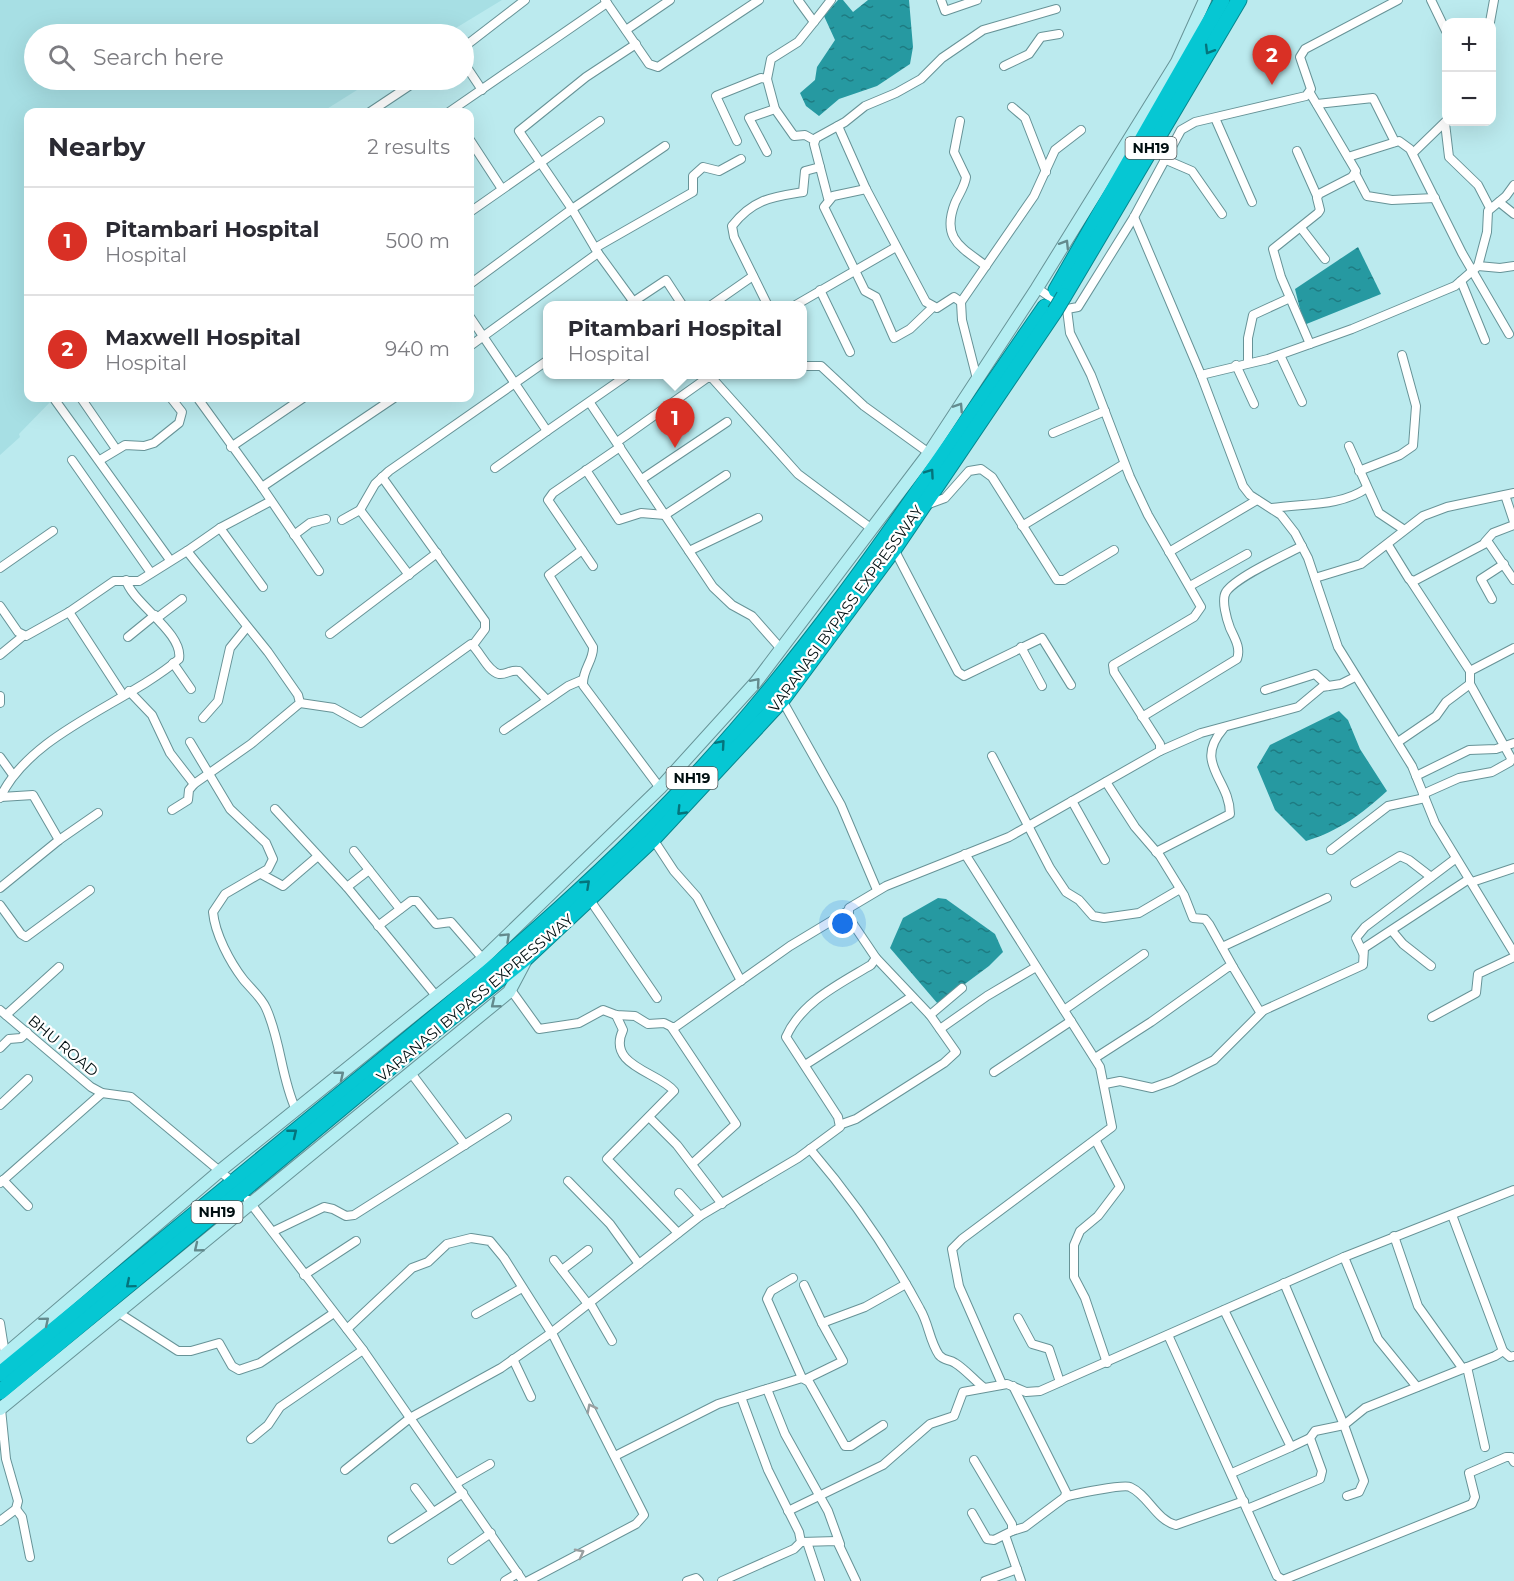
<!DOCTYPE html>
<meta charset="utf-8">
<style>
:root{--surface:#fff;--page:#f2f2f3;--text:#2b2b33;--muted:#7c7c81;--line:#e1e1e2;--accent:#d93025}
body{margin:0;font-family:Montserrat,sans-serif;background:var(--page);color:var(--text)}
.controls{position:absolute;right:18px;top:18px;display:grid;overflow:hidden;border-radius:12px;box-shadow:0 6px 24px #0002}
.controls button{width:54px;height:54px;display:grid;place-items:center;padding:0;border:0;border-bottom:2px solid var(--line);background:var(--surface);color:var(--text);font:30px sans-serif}
.you{position:absolute;left:843px;top:924px;width:21px;height:21px;margin:-15px;border:4px solid #fff;border-radius:50%;background:#1a73e8;box-shadow:0 0 0 9px #1a73e833}
.badge{display:grid;place-items:center;width:39px;height:39px;border-radius:50%;background:var(--accent);color:#fff;font-size:20px;font-weight:700}
.pin{position:absolute;translate:-50% -50px;filter:drop-shadow(0 2px 3px #0008)}
.pin::after{content:'';position:absolute;top:32px;width:21px;height:18px;background:inherit;clip-path:polygon(0 0,100% 0,50% 100%)}
.popup{position:absolute;left:543px;top:301px;width:264px;height:78px;box-sizing:border-box;display:grid;place-content:center;border-radius:12px;background:var(--surface);filter:drop-shadow(0 2px 4px #0005);font-size:20px;white-space:nowrap;color:var(--muted)}
.popup b{font-size:22px;color:var(--text)}
.popup::after{content:'';position:absolute;left:50%;top:100%;margin-left:-12px;border:12px solid transparent;border-top-color:var(--surface)}
.list{margin:0;padding:0;list-style:none}
h2{display:flex;justify-content:space-between;align-items:center;height:78px;margin:0;padding:0 24px;font-size:26px}
h2 small{font-size:20px;font-weight:400;color:var(--muted)}
.list li{display:grid;grid-template-columns:39px 1fr auto;gap:18px;align-items:center;box-sizing:border-box;height:108px;padding:0 24px;border-top:2px solid var(--line)}
.list b{display:block;font-size:22px;white-space:nowrap}
.list p{margin:0;font-size:20px;white-space:nowrap;color:var(--muted)}
.list em{font-size:20px;font-style:normal;color:var(--muted)}
.icon{flex:none;width:33px;height:33px;fill:none;stroke:currentColor;stroke-width:2;stroke-linecap:round;stroke-linejoin:round}
.map{position:relative;flex:none;width:1514px;height:1581px;overflow:hidden}
.search{position:absolute;background:var(--surface);box-shadow:0 6px 24px #0002;left:24px;top:24px;width:450px;height:66px;display:flex;align-items:center;gap:15px;box-sizing:border-box;padding:0 21px;border-radius:33px;color:var(--muted);font-size:22px}
.panel{position:absolute;background:var(--surface);box-shadow:0 6px 24px #0002;left:24px;top:108px;width:450px;height:294px;border-radius:12px}
.map>svg:first-child{display:block}
</style>
<div class="map">
<svg width="1514" height="1581" viewBox="0 0 1514 1581">
<defs>
<pattern id="water-ripples" width="26" height="14" patternUnits="userSpaceOnUse" patternTransform="scale(1.5)"><rect width="26" height="14" fill="#2699a1"/><path d="M2 4q2-2 4 0t4 0M15 11q2-2 4 0t4 0" fill="none" stroke="#1e7b82"/></pattern>
</defs>
<rect width="100%" height="100%" fill="#bbeaee"/>
<path fill="#a7dfe4" d="M0,0H502L446,34H34V80H373L322,112H28V398H54L19,434L20,437L0,455Z"/>
<g fill="url(#water-ripples)">
<path d="M838,0H843L853,12L868,0H909L913,47L910,64L877,86L839,99L819,116L806,106L800,93L815,80L817,67L835,40L824,16Z"/>
<path d="M1358,247L1381,294L1304,325L1295,289Z"/>
<path d="M1339,711L1348,720L1360,749L1387,791C1362,814 1339,831 1306,841L1275,810L1257,767L1270,745Z"/>
<path d="M938,898L946,899L995,934L1003,952L989,966L938,1004L890,948L903,918Z"/>
</g>
<g fill="none" stroke-linecap="round" stroke-linejoin="round">
<defs>
<g id="street">
<path d="M941,0L945,11L977,0"/>
<path d="M1431,0L1446,31"/>
<path d="M607,3L649,64L658,67L759,0"/>
<path d="M814,22L831,0"/>
<path d="M1490,22L1494,0"/>
<path d="M626,30L670,0"/>
<path d="M464,47L525,0"/>
<path d="M464,63L482,90"/>
<path d="M1004,66L1029,54L1041,37L1059,34"/>
<path d="M767,79L771,59L798,42L814,22L798,0"/>
<path d="M1310,93L1356,171L1352,177L1319,194L1317,198L1320,210L1318,213L1273,249L1281,277L1310,344"/>
<path d="M1317,104L1373,98L1395,142"/>
<path d="M1012,107L1025,118L1046,172"/>
<path d="M370,112L418,80"/>
<path d="M449,112L607,3L605,0"/>
<path d="M1215,118L1252,202"/>
<path d="M960,121L954,152L966,177C965,186 959,194 955,203C941,239 961,247 986,266"/>
<path d="M1445,123L1449,157L1478,185L1490,208"/>
<path d="M838,126L866,189L926,302L937,308L954,297L961,302L962,320L977,379"/>
<path d="M470,140L502,189"/>
<path d="M737,141L716,96L761,78L767,79L775,109L794,136L805,135L814,140"/>
<path d="M1297,151L1317,196"/>
<path d="M767,152L749,118L775,109"/>
<path d="M1413,153L1446,121"/>
<path d="M1348,157L1399,141L1410,149L1462,253L1509,334"/>
<path d="M1164,159L1192,171L1222,214"/>
<path d="M1356,175L1367,196L1392,200L1435,198"/>
<path d="M866,189L833,196L824,207L865,291L876,297L894,338L910,329L933,307"/>
<path d="M828,198L814,144L816,138L845,122L865,106L896,93L921,79L942,58L983,30L1056,9"/>
<path d="M1499,202L1514,214"/>
<path d="M470,212L600,121"/>
<path d="M1134,217L1201,375L1243,486L1250,495L1281,515L1295,533L1308,558L1338,647L1412,766L1435,823L1514,953"/>
<path d="M1301,228L1325,259"/>
<path d="M595,248L693,192V176L703,167L719,171L741,159"/>
<path d="M598,253L633,301"/>
<path d="M1478,266L1487,232L1488,211L1506,196L1514,185"/>
<path d="M1461,281L1485,340"/>
<path d="M470,284L572,209L665,146"/>
<path d="M1037,288L1067,309L1078,307L1134,217L1181,130L1195,122L1306,96L1311,89L1300,57L1305,49L1398,0"/>
<path d="M820,290L850,352"/>
<path d="M961,302L1034,196L1055,150L1081,130"/>
<path d="M627,306L666,280L683,306"/>
<path d="M710,306L753,276"/>
<path d="M768,306L734,237L732,226C753,199 772,197 803,192L805,171L820,167"/>
<path d="M794,306L896,247"/>
<path d="M470,317L547,431L629,374"/>
<path d="M470,346L598,253L572,209L519,131L586,77L636,44"/>
<path d="M1280,355L1302,402"/>
<path d="M1248,363V338L1253,315L1290,298"/>
<path d="M1236,365L1254,404"/>
<path d="M802,366H821L864,406L929,453"/>
<path d="M1201,375L1268,359L1352,329L1455,286L1478,266L1500,268L1514,266"/>
<path d="M81,398L116,449"/>
<path d="M202,398L199,400L262,487L394,398"/>
<path d="M55,400L170,560"/>
<path d="M590,403L713,587L732,605L752,616L782,650"/>
<path d="M1053,433L1105,411"/>
<path d="M617,442L707,378H712L798,474L872,529"/>
<path d="M1349,446L1379,513L1403,529"/>
<path d="M231,447L303,398"/>
<path d="M72,460L151,573"/>
<path d="M100,460L125,445L144,446L154,443L179,423L182,412L171,398"/>
<path d="M495,468L547,431"/>
<path d="M586,470L619,520L641,513L665,515L726,475"/>
<path d="M1359,471L1400,455L1413,446L1416,406L1402,355"/>
<path d="M382,477L485,621V629L473,645"/>
<path d="M642,479L727,422"/>
<path d="M262,487L319,571"/>
<path d="M1505,495L1514,522"/>
<path d="M926,505L945,498L969,471L981,469L992,477L1057,580H1064L1114,550"/>
<path d="M1272,508C1303,503 1340,507 1367,488"/>
<path d="M360,510L409,575"/>
<path d="M342,520L360,510L375,484L389,471L548,360"/>
<path d="M1022,526L1124,464"/>
<path d="M220,528L263,587"/>
<path d="M294,535L310,523L326,519"/>
<path d="M1485,542L1493,533L1514,525"/>
<path d="M1388,545L1409,579L1414,581L1488,542L1514,580"/>
<path d="M894,549L958,672L964,676L1042,638L1071,685"/>
<path d="M582,550L549,575L593,647C594,660 582,670 583,685L660,788"/>
<path d="M187,551L220,528L271,501"/>
<path d="M689,551L758,518"/>
<path d="M1169,552L1257,500"/>
<path d="M593,566L548,500L553,493L620,447"/>
<path d="M0,568L53,531"/>
<path d="M1315,578L1361,564L1423,516L1447,507L1514,493"/>
<path d="M1411,581L1470,671"/>
<path d="M1190,586L1247,554"/>
<path d="M1492,599L1481,579L1504,564"/>
<path d="M0,606L18,632L26,636L69,612L114,581H139L187,551L268,652L298,695L300,703L251,744L194,784L189,790L188,800L172,810"/>
<path d="M69,612L123,695"/>
<path d="M157,618L182,599"/>
<path d="M330,634L437,553"/>
<path d="M128,637L155,615"/>
<path d="M1021,647L1042,686"/>
<path d="M0,655L23,636"/>
<path d="M173,663L191,689"/>
<path d="M1265,690L1315,674L1328,686"/>
<path d="M129,691L152,715L170,753L194,784"/>
<path d="M0,696V703"/>
<path d="M782,700L841,805L877,890"/>
<path d="M300,703L334,708L361,723L471,644C480,651 487,671 499,674C506,675 511,669 519,671L547,700"/>
<path d="M1142,717L1237,659C1241,648 1235,639 1230,628C1227,620 1221,600 1226,592C1236,577 1285,555 1302,546"/>
<path d="M203,718L218,701L230,648L247,627"/>
<path d="M504,730L568,686L582,680"/>
<path d="M190,742L230,809L266,843L273,859L268,869L225,894L213,912C215,934 230,962 243,979C251,989 261,997 266,1008C281,1041 281,1078 296,1110"/>
<path d="M1398,742L1436,716L1446,702L1470,684V671L1514,648"/>
<path d="M1160,751L1201,733L1298,707L1322,687L1341,684L1355,677"/>
<path d="M992,756L1050,868L1066,892L1079,900L1093,916L1104,918L1139,913L1180,889"/>
<path d="M0,757L13,775"/>
<path d="M1416,776L1469,750L1496,749L1514,743"/>
<path d="M1106,782L1135,827L1160,856L1184,895L1193,918L1205,919L1209,924L1233,967"/>
<path d="M1423,794L1459,778L1492,772L1510,762L1511,758L1470,684"/>
<path d="M1,797L33,795L59,840"/>
<path d="M0,798C30,733 126,704 179,659C184,633 132,603 126,580"/>
<path d="M1072,801L1105,860"/>
<path d="M275,809L347,887L437,997"/>
<path d="M653,839L674,871L697,897L741,981"/>
<path d="M1331,850L1388,806L1425,798"/>
<path d="M354,851L400,909"/>
<path d="M1156,852L1230,814C1230,779 1193,764 1223,729"/>
<path d="M965,854L1100,1067L1112,1127L962,1239L952,1249L959,1286L1002,1384"/>
<path d="M261,874L283,886L318,856"/>
<path d="M1472,882L1514,868"/>
<path d="M1355,883L1400,856L1409,860L1431,877"/>
<path d="M347,887L369,870"/>
<path d="M0,888L59,840L98,813"/>
<path d="M590,900L657,998"/>
<path d="M0,905L21,934L26,937L90,890"/>
<path d="M378,926L411,901H417L436,924L451,922L483,959"/>
<path d="M1393,932L1403,944L1431,966"/>
<path d="M1222,947L1327,898"/>
<path d="M1363,953L1356,938L1365,927L1455,859"/>
<path d="M511,990L539,1029L579,1023L603,1010L616,1015L635,1016L648,1024L664,1023L674,1028L790,946L848,911"/>
<path d="M0,1010L91,1087L102,1093L131,1097L228,1178"/>
<path d="M1064,1010L1144,954"/>
<path d="M6,1015L59,967"/>
<path d="M616,1015L623,1030C606,1066 659,1072 674,1091L607,1159L678,1233"/>
<path d="M930,1015L962,988"/>
<path d="M1432,1017L1476,993L1478,974L1514,957"/>
<path d="M672,1028L736,1124L692,1164"/>
<path d="M940,1029L987,996L1036,967"/>
<path d="M0,1048L9,1039L21,1038L27,1032"/>
<path d="M1095,1058L1151,1022L1228,967H1233L1260,1012L1363,965L1364,948L1469,879"/>
<path d="M805,1065L911,997"/>
<path d="M994,1072L1071,1021"/>
<path d="M411,1073L465,1145"/>
<path d="M1105,1084L1120,1081L1152,1088L1172,1081L1214,1060L1262,1012"/>
<path d="M0,1105L28,1079"/>
<path d="M649,1117L677,1145L722,1204"/>
<path d="M842,1124L856,1119L944,1063L956,1052L930,1015L876,958"/>
<path d="M1096,1141L1120,1187L1098,1216L1080,1231L1074,1245V1277L1085,1298L1107,1363"/>
<path d="M810,1149C852,1198 889,1251 920,1309C929,1324 929,1340 939,1355C944,1361 949,1359 955,1363C965,1369 974,1380 983,1387"/>
<path d="M3,1180L28,1206"/>
<path d="M568,1181L610,1224L639,1264"/>
<path d="M0,1183L102,1093"/>
<path d="M679,1193L700,1216"/>
<path d="M248,1200L363,1350L523,1581"/>
<path d="M274,1231L324,1207L333,1209L346,1216L354,1215L507,1118"/>
<path d="M1394,1236L1418,1306L1463,1369"/>
<path d="M1344,1257L1378,1339L1417,1387"/>
<path d="M554,1260L588,1304"/>
<path d="M562,1270L588,1250"/>
<path d="M304,1275L356,1241"/>
<path d="M793,1278L771,1291L767,1299L802,1378"/>
<path d="M1284,1283L1344,1425L1364,1481L1359,1492L1347,1496"/>
<path d="M804,1285L822,1323"/>
<path d="M590,1303L612,1341"/>
<path d="M1224,1310L1291,1447L1310,1438"/>
<path d="M119,1313L178,1351H191L219,1343L232,1366L239,1370L260,1363L334,1313"/>
<path d="M476,1314L522,1288"/>
<path d="M1018,1318L1032,1344L1049,1349L1060,1382"/>
<path d="M0,1323L5,1354"/>
<path d="M347,1329L412,1268L428,1262L447,1244L471,1238L490,1241L504,1258L554,1337L644,1515L636,1524L528,1581"/>
<path d="M1168,1335L1277,1576L1283,1580L1472,1504L1475,1497L1469,1473L1506,1457H1511L1514,1462"/>
<path d="M1503,1351L1510,1357L1514,1356"/>
<path d="M513,1359L531,1397"/>
<path d="M1467,1367L1485,1447"/>
<path d="M806,1379L843,1361L822,1323L865,1307L906,1284"/>
<path d="M767,1389L785,1434L828,1511L840,1544"/>
<path d="M251,1439L268,1425L280,1407L363,1350"/>
<path d="M615,1456L718,1404L802,1378L809,1382L845,1446H851L883,1425"/>
<path d="M345,1470L410,1418L501,1368L551,1333L700,1216L798,1158L840,1127L838,1117L786,1037C801,1002 841,983 871,965L876,958L849,918V908L886,886L1009,837L1160,751V744L1114,672L1113,665L1194,617L1201,607L1148,515L1130,477L1091,375L1070,333L1067,309"/>
<path d="M1232,1473L1291,1447"/>
<path d="M457,1483L490,1464"/>
<path d="M415,1488L433,1512"/>
<path d="M1065,1497C1074,1494 1124,1484 1130,1487C1148,1495 1156,1520 1176,1525L1244,1501"/>
<path d="M16,1509L22,1517L30,1557"/>
<path d="M1247,1509L1320,1479L1322,1471L1310,1438L1315,1431L1344,1425L1365,1408L1495,1356L1503,1351L1452,1215"/>
<path d="M788,1511L883,1465L930,1424L954,1416L963,1392L1007,1384L1026,1392L1040,1391L1344,1257L1514,1190"/>
<path d="M972,1513L987,1539L994,1540L1012,1531V1524L974,1460"/>
<path d="M0,1521L16,1509L18,1501L6,1459L1,1409"/>
<path d="M1012,1531L1025,1527L1065,1497L1066,1492L1013,1386"/>
<path d="M1005,1535L1021,1581"/>
<path d="M392,1539L463,1493"/>
<path d="M801,1542L837,1541L856,1581"/>
<path d="M807,1542L820,1581"/>
<path d="M452,1560L491,1533"/>
<path d="M505,1581L518,1573"/>
<path d="M687,1581L696,1578L699,1581"/>
<path d="M722,1581L794,1549L801,1542L799,1532L768,1470L741,1397"/>
<path d="M985,1581L1017,1569"/>
</g>
<g id="secondary">
<path d="M0,1359L221,1170L483,959L660,788L756,682L929,453L1037,288L1177,62L1205,0"/>
<path d="M0,1409L509,992L527,958"/>
</g>
<g id="highway">
<path d="M1056,290L1222,0"/>
<path d="M1064,296L1239,0"/>
<path d="M0,1374C107,1286 214,1198 321,1110C444,1010 567,910 677,795C818,648 930,473 1045,307"/>
<path d="M0,1392L433,1032L527,957L653,839L782,700L894,549L1055,311"/>
</g>
</defs>
<use href="#street" stroke="#679397" stroke-width="10"/>
<use href="#secondary" stroke="#679397" stroke-width="14"/>
<use href="#highway" stroke="#04878f" stroke-width="17"/>
<use href="#street" stroke="#fff" stroke-width="8"/>
<use href="#secondary" stroke="#b4eef2" stroke-width="12"/>
<use href="#highway" stroke="#06c7d3" stroke-width="15"/>
<defs>
<path id="highway-bridge" d="M1055,311L1064,296"/>
</defs>
<use href="#highway-bridge" stroke="#04878f" stroke-width="17" stroke-linecap="butt"/>
<use href="#highway-bridge" stroke="#06c7d3" stroke-width="15"/>
</g>
<defs><path id="oneway-chevron" d="M-2-3.5L2.5 0L-2 3.5" fill="none" stroke-width="1.6" stroke-linecap="round" stroke-linejoin="round" transform="scale(1.5)"/></defs>
<g stroke="#04747c">
<use href="#oneway-chevron" transform="translate(1209 50) rotate(121)"/>
<use href="#oneway-chevron" transform="translate(930 473) rotate(-55)"/>
<use href="#oneway-chevron" transform="translate(721 744) rotate(-49)"/>
<use href="#oneway-chevron" transform="translate(681 811) rotate(134)"/>
<use href="#oneway-chevron" transform="translate(586 884) rotate(-43)"/>
<use href="#oneway-chevron" transform="translate(293 1133) rotate(-39)"/>
<use href="#oneway-chevron" transform="translate(130 1284) rotate(140)"/>
</g>
<g stroke="#638a8d">
<use href="#oneway-chevron" transform="translate(1065 244) rotate(-58)"/>
<use href="#oneway-chevron" transform="translate(959 407) rotate(-57)"/>
<use href="#oneway-chevron" transform="translate(756 682) rotate(-49)"/>
<use href="#oneway-chevron" transform="translate(506 937) rotate(-44)"/>
<use href="#oneway-chevron" transform="translate(495 1004) rotate(141)"/>
<use href="#oneway-chevron" transform="translate(340 1075) rotate(-39)"/>
<use href="#oneway-chevron" transform="translate(198 1248) rotate(141)"/>
<use href="#oneway-chevron" transform="translate(45 1321) rotate(-40)"/>
</g>
<g stroke="#999fa0">
<use href="#oneway-chevron" transform="translate(591 1408) rotate(-117)"/>
<use href="#oneway-chevron" transform="translate(580 1553) rotate(-28)"/>
</g>
<g text-anchor="middle" stroke-width="4.5" stroke-linejoin="round" paint-order="stroke">
<g fill="#fff" stroke="#4d5758" stroke-width="1.5">
<rect x="1125.5" y="137" width="51" height="22" rx="4.5"/>
<rect x="666.5" y="767" width="51" height="22" rx="4.5"/>
<rect x="191.5" y="1201" width="51" height="22" rx="4.5"/>
</g>
<g font-size="14" font-weight="bold" fill="#010f11">
<text x="1151" y="153">NH19</text>
<text x="692" y="783">NH19</text>
<text x="217" y="1217">NH19</text>
</g>
<g font-size="15" fill="#010f11" stroke="#fff">
<text transform="translate(846 609) rotate(-54)" y="5">VARANASI BYPASS EXPRESSWAY</text>
<text transform="translate(475 998) rotate(-40)" y="5">VARANASI BYPASS EXPRESSWAY</text>
<text transform="translate(63 1046) rotate(40)" y="5">BHU ROAD</text>
</g>
</g>
</svg>
<div class="controls">
<button>+</button>
<button>−</button>
</div>
<div class="you"></div>
<div class="pin badge" style="left:675px;top:448px">1</div>
<div class="popup"><b>Pitambari Hospital</b>Hospital</div>
<div class="pin badge" style="left:1272px;top:85px">2</div>
<div class="search"><svg class="icon" aria-label="search" viewBox="0 0 24 24"><circle cx="10" cy="10" r="6"/><path d="M15 15l6 6"/></svg>Search here</div>
<section class="panel">
<h2>Nearby<small>2 results</small></h2>
<ul class="list">
<li><span class="badge">1</span><div><b>Pitambari Hospital</b><p>Hospital</p></div><em>500 m</em></li>
<li><span class="badge">2</span><div><b>Maxwell Hospital</b><p>Hospital</p></div><em>940 m</em></li>
</ul>
</section>
</div>
